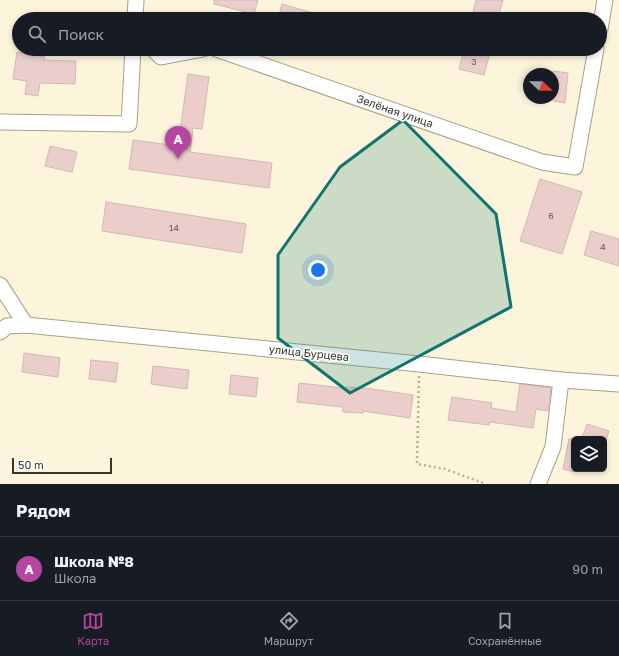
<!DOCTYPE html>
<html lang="ru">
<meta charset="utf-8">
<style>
:root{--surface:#171b24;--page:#20242c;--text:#f1f3f6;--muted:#9ea1a6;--line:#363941;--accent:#b546a2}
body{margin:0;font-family:"Golos Text",sans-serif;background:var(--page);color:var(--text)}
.controls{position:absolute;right:12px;bottom:12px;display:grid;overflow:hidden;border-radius:6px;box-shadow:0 2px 6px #0003}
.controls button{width:36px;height:36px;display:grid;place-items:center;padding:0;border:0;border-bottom:1px solid var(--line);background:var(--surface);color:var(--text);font:20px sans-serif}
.compass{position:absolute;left:523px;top:68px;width:36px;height:36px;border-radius:50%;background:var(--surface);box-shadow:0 2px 6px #0003;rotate:112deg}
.scale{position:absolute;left:12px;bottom:10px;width:100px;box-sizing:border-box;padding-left:4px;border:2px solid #38352c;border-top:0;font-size:11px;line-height:14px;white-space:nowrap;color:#38352c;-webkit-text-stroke:3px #fff;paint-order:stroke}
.you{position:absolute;left:318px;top:270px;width:14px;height:14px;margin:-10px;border:3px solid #fff;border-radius:50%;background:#1a73e8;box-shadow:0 0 0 6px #1a73e833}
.badge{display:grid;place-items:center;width:26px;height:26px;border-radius:50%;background:var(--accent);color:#fff;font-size:13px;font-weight:700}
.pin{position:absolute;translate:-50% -33px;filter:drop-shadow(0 1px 2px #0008)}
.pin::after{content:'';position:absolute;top:21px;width:14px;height:12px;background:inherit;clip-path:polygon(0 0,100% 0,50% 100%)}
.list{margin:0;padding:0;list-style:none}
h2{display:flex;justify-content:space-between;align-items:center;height:52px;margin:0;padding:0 16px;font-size:17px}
h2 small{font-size:13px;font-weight:400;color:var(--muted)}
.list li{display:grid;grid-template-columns:26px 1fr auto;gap:12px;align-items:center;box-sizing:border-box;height:64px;padding:0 16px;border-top:1px solid var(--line)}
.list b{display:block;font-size:15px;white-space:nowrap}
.list p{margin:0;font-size:13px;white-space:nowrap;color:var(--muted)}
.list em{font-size:13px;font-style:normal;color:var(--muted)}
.icon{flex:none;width:22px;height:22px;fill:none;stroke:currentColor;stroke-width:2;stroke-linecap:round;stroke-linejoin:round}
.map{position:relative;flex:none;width:619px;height:484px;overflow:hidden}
.search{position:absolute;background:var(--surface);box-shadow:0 2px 6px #0003;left:12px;right:12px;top:12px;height:44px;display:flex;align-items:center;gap:10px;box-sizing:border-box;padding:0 14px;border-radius:22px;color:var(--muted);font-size:15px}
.sheet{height:116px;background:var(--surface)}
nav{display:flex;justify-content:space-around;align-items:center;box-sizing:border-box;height:56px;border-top:1px solid var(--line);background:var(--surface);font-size:11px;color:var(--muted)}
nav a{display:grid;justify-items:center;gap:2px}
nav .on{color:var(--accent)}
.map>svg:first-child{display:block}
</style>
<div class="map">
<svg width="619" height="484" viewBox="0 0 619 484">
<rect width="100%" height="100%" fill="#fcf4db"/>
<g fill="#ebcecc" stroke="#d4b7b6">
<path d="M214,0H258L254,14L214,4Z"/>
<path d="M476,0H503L498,18L473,12Z"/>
<path d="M282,4L324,16V19H278Z"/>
<path d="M464,49L489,56L484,75L459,69Z"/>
<path d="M17,52L45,57L44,60L76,61L75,84L40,83L38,96L25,94L27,81L13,79Z"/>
<path d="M553,71L568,73L565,103L553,101Z"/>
<path d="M188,74L209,77L202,129L193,128L190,152L272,163L269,188L129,169L133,140L178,146Z"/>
<path d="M50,146L77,152L72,172L45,166Z"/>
<path d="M540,179L582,192L562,254L520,241Z"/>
<path d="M106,202L246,224L242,253L102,231Z"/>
<path d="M591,231L619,239V266L584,255Z"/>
<path d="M24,353L60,358L58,377L22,372Z"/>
<path d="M91,360L118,363L116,382L89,379Z"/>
<path d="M153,366L189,370L187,389L151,384Z"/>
<path d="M231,375L258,378L256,397L229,394Z"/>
<path d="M299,383L344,388L345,387L365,388L413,395L410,418L363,411V413L343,412V407L297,402Z"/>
<path d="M520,384L551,388L548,411L536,409L533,428L490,422L489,425L448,420L452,397L492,403L491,408L516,412Z"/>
<path d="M587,424L609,431L606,441H604V439H582Z"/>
<path d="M569,439H574V472L563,469Z"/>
</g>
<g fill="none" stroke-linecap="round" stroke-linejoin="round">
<defs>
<g id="minor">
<path d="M135,19L136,0"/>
<path d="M600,29L605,0"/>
<path d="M153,49L161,57L203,49"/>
<path d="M216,49L542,162L575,167L596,49"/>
<path d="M0,122L129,124L133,49"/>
<path d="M0,285L26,325"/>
<path d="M0,332L7,326L26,325L419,364L561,380L619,384"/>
<path d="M538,484L553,447L561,380"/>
</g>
</defs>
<use href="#minor" stroke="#a9a08a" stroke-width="17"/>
<path stroke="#b4ae9b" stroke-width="2.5" stroke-dasharray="2 3" stroke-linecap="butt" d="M419,376L417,464L445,469L486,484"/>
<use href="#minor" stroke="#fff" stroke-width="15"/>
</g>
<path fill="#0f766e" fill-opacity="0.2" stroke="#0f766e" stroke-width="3" stroke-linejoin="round" d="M403,120L496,214L511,307L350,393L278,338V255L340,167Z"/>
<g text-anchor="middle" stroke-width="3.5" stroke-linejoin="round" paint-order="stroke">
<g font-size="9" fill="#655b54">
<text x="474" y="65">3</text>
<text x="551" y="219">6</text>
<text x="174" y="231">14</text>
<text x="603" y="250">4</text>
</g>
<g font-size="11" fill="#38352c" stroke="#fff">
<text transform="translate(395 111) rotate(19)" y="4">Зелёная улица</text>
<text transform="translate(309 353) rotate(6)" y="4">улица Бурцева</text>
</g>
</g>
</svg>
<div class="controls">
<button><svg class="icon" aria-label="layers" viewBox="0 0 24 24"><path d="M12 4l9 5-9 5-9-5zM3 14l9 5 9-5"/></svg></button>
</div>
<svg class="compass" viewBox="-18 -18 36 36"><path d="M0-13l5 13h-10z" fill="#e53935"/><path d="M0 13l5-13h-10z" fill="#9ea1a6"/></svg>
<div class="scale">50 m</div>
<div class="you"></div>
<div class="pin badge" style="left:178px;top:159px">A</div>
<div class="search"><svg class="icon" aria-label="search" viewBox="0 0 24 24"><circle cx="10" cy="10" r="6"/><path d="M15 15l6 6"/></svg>Поиск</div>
</div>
<section class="sheet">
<h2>Рядом<small></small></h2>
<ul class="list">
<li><span class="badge">A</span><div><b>Школа №8</b><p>Школа</p></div><em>90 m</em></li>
</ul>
</section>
<nav>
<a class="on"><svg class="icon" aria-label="map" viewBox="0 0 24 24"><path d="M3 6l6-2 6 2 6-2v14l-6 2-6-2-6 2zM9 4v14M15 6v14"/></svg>Карта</a>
<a><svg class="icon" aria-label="directions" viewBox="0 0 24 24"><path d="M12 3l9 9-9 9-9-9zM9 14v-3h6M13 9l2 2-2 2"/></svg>Маршрут</a>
<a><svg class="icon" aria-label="saved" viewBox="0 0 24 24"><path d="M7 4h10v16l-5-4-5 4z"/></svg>Сохранённые</a>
</nav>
